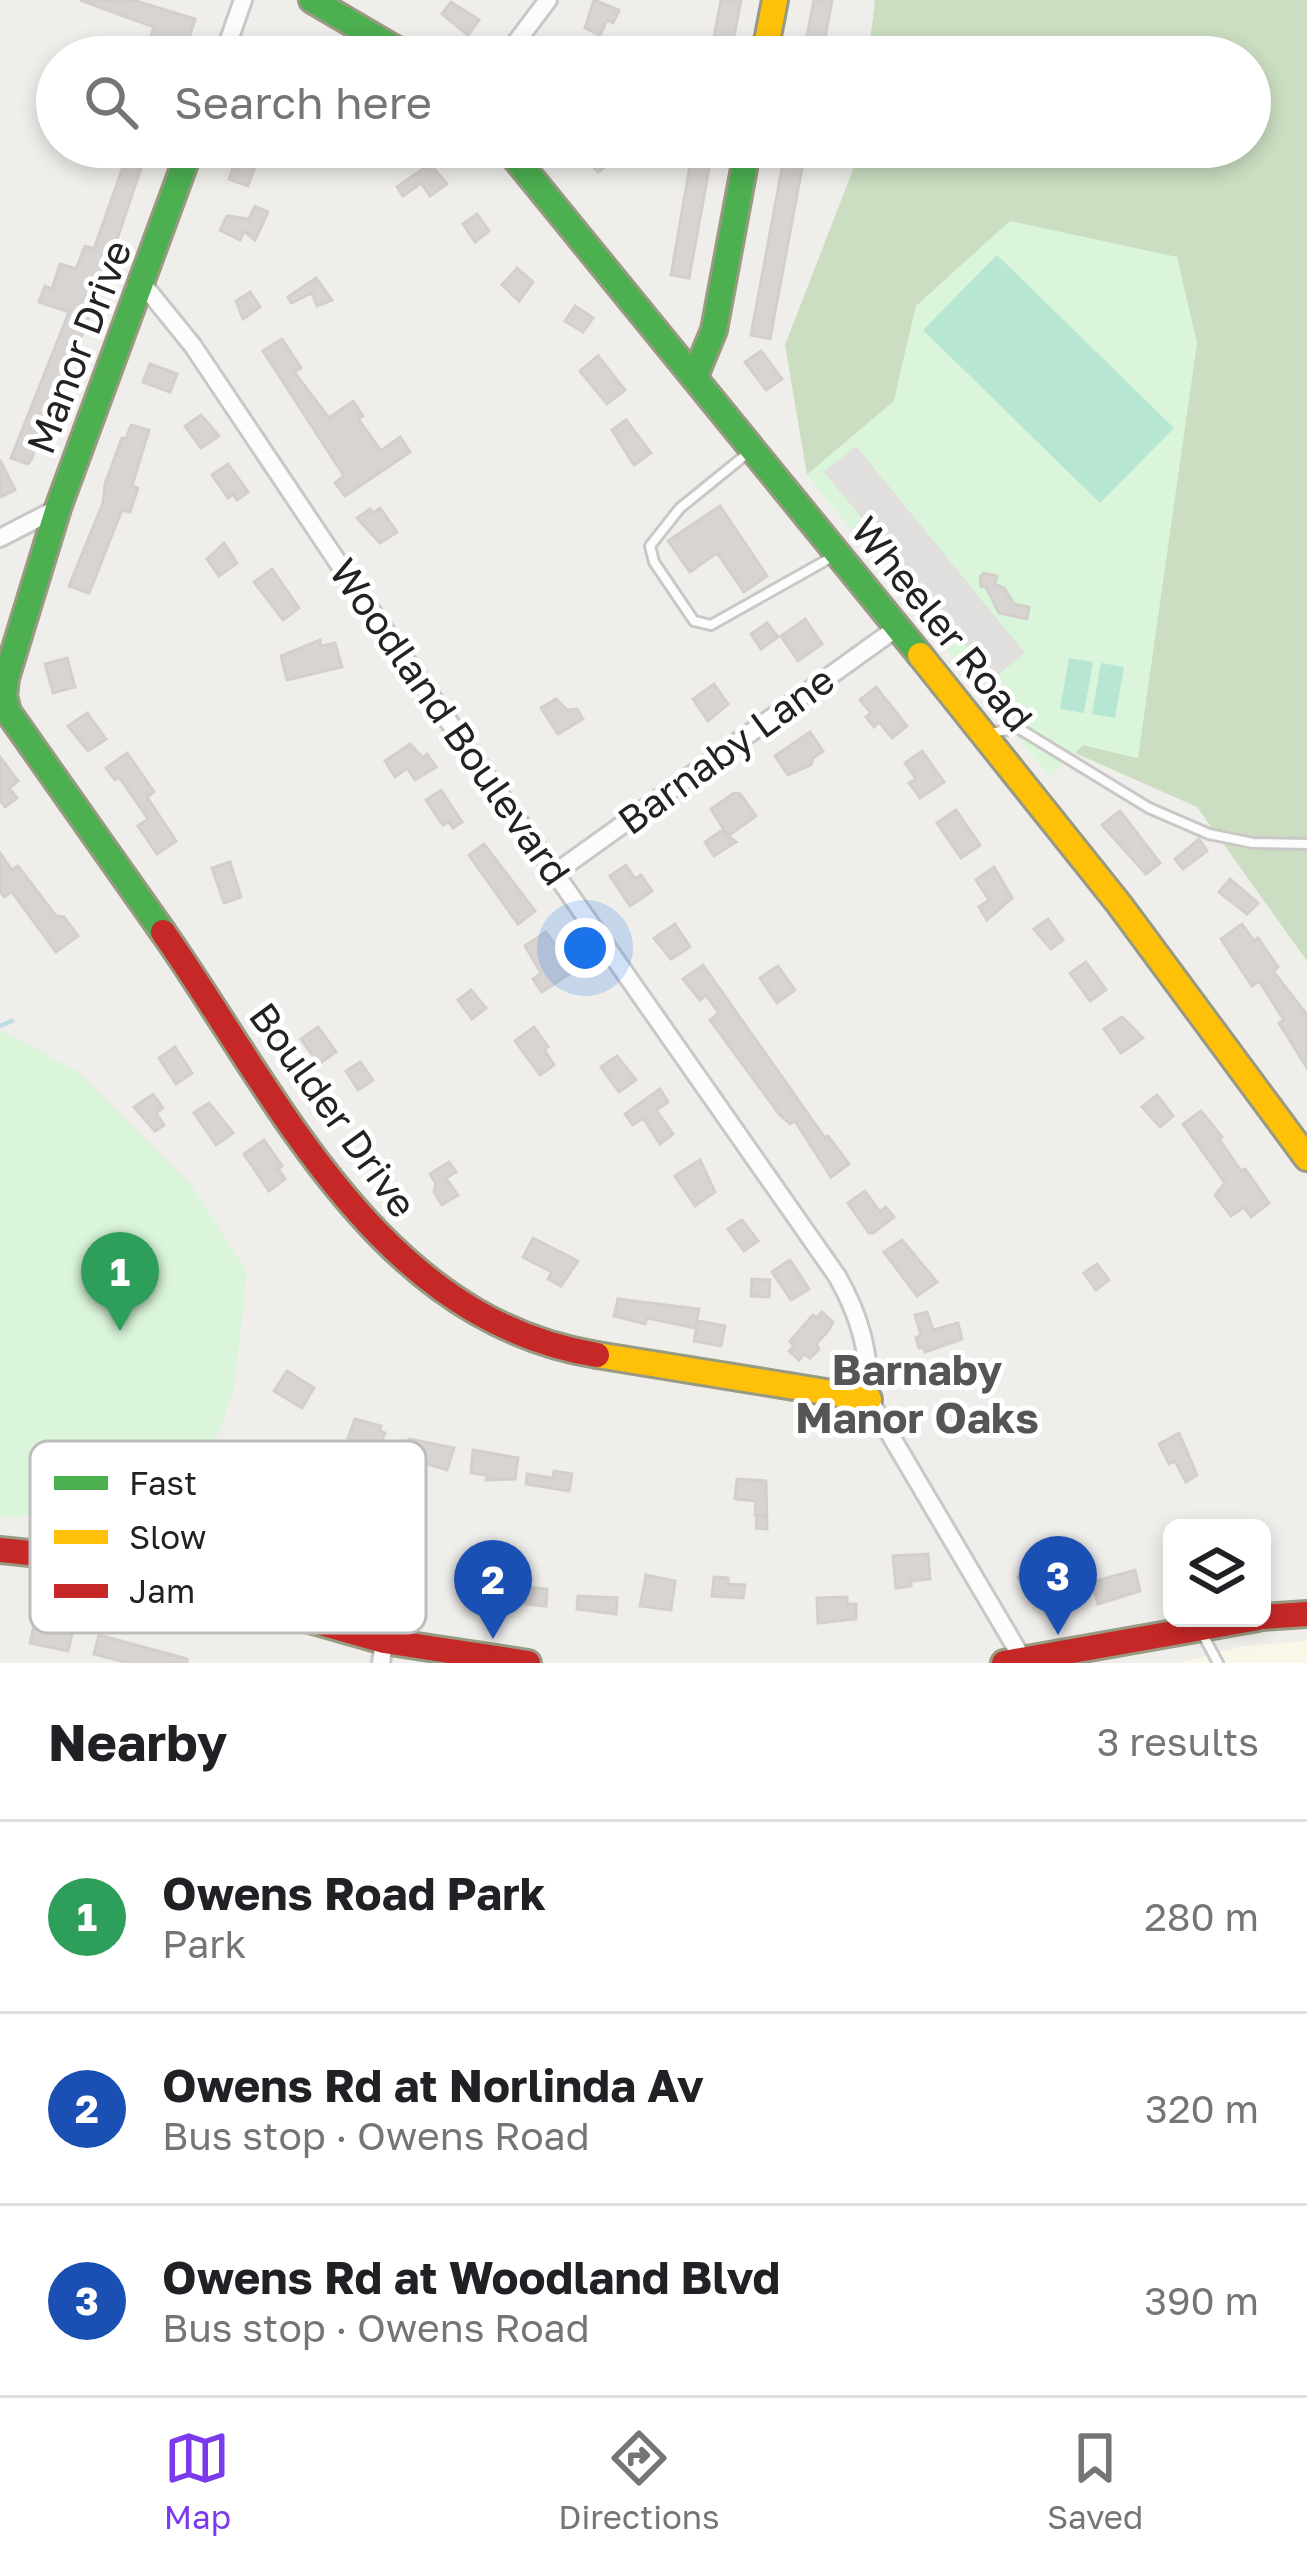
<!DOCTYPE html>
<meta charset="utf-8">
<style>
:root{--surface:#fff;--page:#f2f2f2;--text:#202124;--muted:#757577;--line:#e0e0e0;--accent:#7c3aed}
body{margin:0;font-family:"Golos Text",sans-serif;background:var(--page);color:var(--text)}
.controls{position:absolute;right:36px;bottom:36px;display:grid;overflow:hidden;border-radius:18px;box-shadow:0 6px 18px #0003}
.controls button{width:108px;height:108px;display:grid;place-items:center;padding:0;border:0;border-bottom:3px solid var(--line);background:var(--surface);color:var(--text);font:60px sans-serif}
.you{position:absolute;left:585px;top:948px;width:42px;height:42px;margin:-30px;border:9px solid #fff;border-radius:50%;background:#1a73e8;box-shadow:0 0 0 18px #1a73e833}
.badge{display:grid;place-items:center;width:78px;height:78px;border-radius:50%;background:var(--accent);color:#fff;font-size:39px;font-weight:700}
.pin{position:absolute;translate:-50% -99px;filter:drop-shadow(0 3px 6px #0008)}
.pin::after{content:'';position:absolute;top:63px;width:42px;height:36px;background:inherit;clip-path:polygon(0 0,100% 0,50% 100%)}
.list{margin:0;padding:0;list-style:none}
h2{display:flex;justify-content:space-between;align-items:center;height:156px;margin:0;padding:0 48px;font-size:51px}
h2 small{font-size:39px;font-weight:400;color:var(--muted)}
.list li{display:grid;grid-template-columns:78px 1fr auto;gap:36px;align-items:center;box-sizing:border-box;height:192px;padding:0 48px;border-top:3px solid var(--line)}
.list b{display:block;font-size:45px;white-space:nowrap}
.list p{margin:0;font-size:39px;white-space:nowrap;color:var(--muted)}
.list em{font-size:39px;font-style:normal;color:var(--muted)}
.icon{flex:none;width:66px;height:66px;fill:none;stroke:currentColor;stroke-width:2;stroke-linecap:round;stroke-linejoin:round}
.map{position:relative;flex:none;width:1307px;height:1663px;overflow:hidden}
.search{position:absolute;background:var(--surface);box-shadow:0 6px 18px #0003;left:36px;right:36px;top:36px;height:132px;display:flex;align-items:center;gap:30px;box-sizing:border-box;padding:0 42px;border-radius:66px;color:var(--muted);font-size:45px}
.sheet{height:732px;background:var(--surface)}
nav{display:flex;justify-content:space-around;align-items:center;box-sizing:border-box;height:168px;border-top:3px solid var(--line);background:var(--surface);font-size:33px;color:var(--muted)}
nav a{display:grid;justify-items:center;gap:6px}
nav .on{color:var(--accent)}
.map>svg:first-child{display:block}
</style>
<div class="map">
<svg width="1307" height="1663" viewBox="0 0 1307 1663">
<rect width="100%" height="100%" fill="#f0eeeb"/>
<path fill="#f8f7e8" d="M1307,1641V1663H1179L1244,1646Z"/>
<path fill="#cbdec1" d="M875,0H1307V961L1197,807L1075,753L1083,745L1137,758L916,306L894,401L807,475L785,345L854,167L856,147H1250V57H868Z"/>
<g fill="#daf5da">
<path d="M1010,221L1177,257L1197,343L1138,758L1083,745L1050,777L807,475L894,401L916,306Z"/>
<path d="M0,1030L77,1071L193,1187L247,1273L234,1390L178,1540L47,1515L0,1517Z"/>
</g>
<g fill="#b7e6d2">
<path d="M997,255L1174,428L1100,503L923,330Z"/>
<path d="M1069,658L1093,662L1084,713L1060,709Z"/>
<path d="M1101,663L1124,667L1115,718L1092,714Z"/>
</g>
<path fill="#e0dfde" d="M856,446L1025,653L993,679L824,472Z"/>
<g fill="none" stroke-linecap="round" stroke-linejoin="round">
<path stroke="#bfdbe3" stroke-width="4.5" d="M0,1026L12,1021"/>
</g>
<g fill="#d7d4d2" stroke="#d3d0cc" stroke-width="3">
<path d="M80,0H133L195,19L185,51L178,57L148,47L154,27Z"/>
<path d="M594,0L619,10L613,23L607,20L600,35L585,28Z"/>
<path d="M721,0H741L730,57L711,53Z"/>
<path d="M814,0H832L823,49L804,51Z"/>
<path d="M451,2L479,20L468,35L442,14Z"/>
<path d="M130,147H148L104,278L51,414L44,420L32,458L28,464L11,458L69,312L39,302L45,286L52,289L60,264L76,269L85,246L94,249Z"/>
<path d="M574,147H598L611,162L598,172Z"/>
<path d="M786,147H806L770,339L751,335Z"/>
<path d="M240,148L259,155L248,186L229,179Z"/>
<path d="M692,154L711,158L689,278L671,275Z"/>
<path d="M430,164L447,184L430,196L421,183L403,196L397,187Z"/>
<path d="M255,206L268,212L255,240L244,231L240,240L220,230L227,216L249,219Z"/>
<path d="M477,214L489,231L475,242L463,224Z"/>
<path d="M517,268L533,282L519,301L502,285Z"/>
<path d="M316,278L332,300L317,306L312,293L291,303L288,297Z"/>
<path d="M250,292L260,307L243,319L236,301Z"/>
<path d="M575,306L593,318L583,332L565,321Z"/>
<path d="M282,339L301,368L294,372L329,418L353,401L363,416L358,419L381,451L400,437L410,452L345,496L335,483L344,476L263,351Z"/>
<path d="M761,351L782,379L766,390L745,362Z"/>
<path d="M598,356L625,390L607,404L580,371Z"/>
<path d="M150,364L177,374L170,392L143,382Z"/>
<path d="M201,415L219,436L201,448L185,426Z"/>
<path d="M626,420L651,453L634,465L612,430Z"/>
<path d="M131,425L149,430L132,486L138,488L130,512L122,510L89,593L69,586L103,503L105,484L122,438L126,439Z"/>
<path d="M0,460L15,490L0,497Z"/>
<path d="M228,464L248,492L237,500L233,494L228,498L212,475Z"/>
<path d="M720,506L767,576L744,592L717,553L690,572L668,541Z"/>
<path d="M380,508L397,532L380,543L357,518L370,509L373,513Z"/>
<path d="M224,543L237,563L219,576L207,559Z"/>
<path d="M272,569L299,608L283,620L254,582Z"/>
<path d="M984,573L997,576L995,584L1004,588L1014,604L1029,607L1027,619L999,613L986,587L981,586L980,577Z"/>
<path d="M805,619L822,644L798,661L781,636Z"/>
<path d="M767,623L778,637L761,649L751,634Z"/>
<path d="M320,640L321,646L335,643L342,667L287,680L281,656Z"/>
<path d="M67,658L75,687L53,693L45,664Z"/>
<path d="M714,684L728,704L708,721L693,699Z"/>
<path d="M876,687L907,726L892,738L879,722L874,727L866,717L871,713L860,700Z"/>
<path d="M556,699L567,710L577,709L583,719L558,734L541,708Z"/>
<path d="M87,713L106,739L88,751L68,726Z"/>
<path d="M810,732L823,751L813,758L811,765L788,775L775,756Z"/>
<path d="M410,744L423,758L427,754L436,767L415,780L407,768L395,777L385,761Z"/>
<path d="M922,751L944,782L920,798L909,783L916,779L905,763Z"/>
<path d="M127,753L154,792L147,797L176,841L157,854L138,826L148,819L119,777L115,780L106,768Z"/>
<path d="M0,757L18,781L9,788L17,798L5,807L0,800Z"/>
<path d="M441,790L462,822L453,828L449,822L443,825L426,800Z"/>
<path d="M734,793L740,794L756,816L728,836L711,809Z"/>
<path d="M956,810L980,845L961,858L937,823Z"/>
<path d="M1120,811L1160,863L1146,874L1102,825Z"/>
<path d="M721,831L736,842L714,856L705,842Z"/>
<path d="M1199,839L1207,851L1183,869L1175,859Z"/>
<path d="M484,844L535,911L518,924L469,855Z"/>
<path d="M0,853L12,870L18,866L56,916L64,917L78,936L56,952L12,892L4,897L0,891Z"/>
<path d="M230,862L241,897L224,903L212,868Z"/>
<path d="M626,865L635,879L641,875L652,891L630,906L610,876Z"/>
<path d="M994,867L1012,898L987,920L979,907L989,900L976,880Z"/>
<path d="M1230,879L1258,903L1247,914L1219,892Z"/>
<path d="M1048,919L1063,940L1051,949L1034,929Z"/>
<path d="M675,924L690,947L671,959L654,938Z"/>
<path d="M1242,924L1254,941L1258,938L1278,967L1273,971L1307,1015V1068L1279,1023L1284,1020L1259,981L1252,986L1221,939Z"/>
<path d="M546,932L562,955L573,948L584,964L542,992L533,979L541,973L525,946Z"/>
<path d="M1086,962L1106,990L1090,1001L1070,973Z"/>
<path d="M703,965L825,1138L828,1136L849,1164L831,1177L795,1121L790,1124L779,1114L710,1020L719,1013L706,995L700,1000L683,979Z"/>
<path d="M778,966L795,990L777,1003L760,978Z"/>
<path d="M471,990L486,1008L472,1019L458,1000Z"/>
<path d="M1122,1017L1143,1038L1121,1053L1104,1029Z"/>
<path d="M318,1027L336,1052L319,1064L301,1039Z"/>
<path d="M534,1027L548,1047L544,1049L554,1065L540,1075L515,1041Z"/>
<path d="M175,1047L192,1073L176,1084L159,1058Z"/>
<path d="M617,1056L636,1080L619,1092L601,1067Z"/>
<path d="M360,1062L373,1080L358,1090L346,1071Z"/>
<path d="M660,1089L668,1102L656,1110L673,1134L660,1144L643,1118L633,1125L625,1114Z"/>
<path d="M153,1094L163,1108L156,1113L164,1125L155,1131L134,1107Z"/>
<path d="M1157,1095L1173,1116L1160,1127L1142,1107Z"/>
<path d="M209,1103L233,1133L216,1145L194,1113Z"/>
<path d="M1201,1111L1222,1137L1219,1139L1241,1171L1245,1169L1269,1203L1251,1217L1244,1207L1231,1216L1215,1195L1225,1183L1183,1124Z"/>
<path d="M264,1140L282,1166L278,1169L285,1179L269,1191L244,1154Z"/>
<path d="M700,1160L715,1192L695,1206L675,1176Z"/>
<path d="M449,1162L456,1172L446,1178L458,1195L442,1205L434,1192L436,1184L430,1174Z"/>
<path d="M865,1191L880,1212L886,1207L894,1217L873,1233H869L848,1203Z"/>
<path d="M742,1220L758,1241L744,1251L728,1229Z"/>
<path d="M533,1238L578,1261L561,1286L548,1279L552,1272L523,1257Z"/>
<path d="M902,1240L937,1282L917,1296L884,1252Z"/>
<path d="M790,1260L809,1289L791,1300L772,1272Z"/>
<path d="M1097,1264L1109,1280L1096,1290L1084,1273Z"/>
<path d="M752,1279L770,1280L769,1297L751,1296Z"/>
<path d="M618,1299L699,1309L695,1328L647,1318L645,1324L614,1316Z"/>
<path d="M822,1312L833,1322L829,1330L816,1344L819,1349L810,1358L804,1354L799,1360L789,1351L794,1346L790,1341L813,1315L817,1318Z"/>
<path d="M927,1312L933,1330L958,1323L962,1339L925,1352L924,1347L919,1348L916,1338L921,1335L915,1315Z"/>
<path d="M698,1321L725,1326L721,1346L694,1341Z"/>
<path d="M287,1371L314,1388L302,1408L274,1391Z"/>
<path d="M355,1419L381,1426L379,1430L385,1433L378,1450L348,1438Z"/>
<path d="M1179,1433L1197,1475L1186,1482L1175,1461L1169,1464L1159,1444Z"/>
<path d="M409,1439L454,1448L447,1470L417,1461L396,1479Z"/>
<path d="M473,1450L518,1458L515,1479L486,1480L487,1475L471,1473Z"/>
<path d="M554,1471L572,1474L569,1491L526,1484L527,1474L553,1478Z"/>
<path d="M737,1479L766,1481L767,1529L756,1528L757,1516H767L755,1515L756,1501L735,1499Z"/>
<path d="M928,1554L930,1579L911,1581V1586L896,1588L893,1556Z"/>
<path d="M1049,1555L1061,1571L1030,1595L1018,1577Z"/>
<path d="M1135,1570L1140,1591L1098,1604L1092,1582Z"/>
<path d="M646,1575L675,1581L671,1610L640,1606Z"/>
<path d="M714,1577L728,1578V1584L745,1585L743,1598L712,1596Z"/>
<path d="M465,1579L491,1582L489,1601L463,1598Z"/>
<path d="M527,1587L547,1589L546,1606L525,1604Z"/>
<path d="M578,1596L617,1598L616,1614L577,1609Z"/>
<path d="M847,1597V1604H856V1619L818,1623L817,1598Z"/>
<path d="M36,1618L73,1630L68,1651L30,1643Z"/>
<path d="M99,1635L187,1659V1663H128L94,1654Z"/>
</g>
<g fill="none" stroke-linecap="round" stroke-linejoin="round">
<defs>
<g id="lane">
<path d="M748,453L680,508L650,546L654,562L694,621L711,625L832,557"/>
<path d="M991,733L1018,728L1149,808L1209,834L1253,843L1307,844"/>
<path d="M1202,1633L1218,1663"/>
</g>
<g id="street">
<path d="M223,57L243,0"/>
<path d="M505,57L548,0"/>
<path d="M142,283L193,346L349,579L837,1276C860,1316 870,1353 869,1399L1025,1663"/>
<path d="M0,538L58,508"/>
<path d="M555,873L898,627"/>
<path d="M381,1663L384,1641"/>
</g>
<g id="fast">
<path d="M312,0L409,57"/>
<path d="M506,147L920,655"/>
<path d="M695,376L714,330L748,147"/>
<path d="M163,932L8,712L4,696L6,678L58,508L191,147"/>
</g>
<g id="slow">
<path d="M764,57L775,0"/>
<path d="M920,655L1119,904L1307,1158"/>
<path d="M597,1355L869,1399"/>
</g>
<g id="jam">
<path d="M163,932C278,1096 377,1319 597,1355"/>
<path d="M0,1550L99,1560L384,1641L528,1663"/>
<path d="M1262,1617L1307,1614"/>
<path d="M1004,1663L1258,1618"/>
</g>
</defs>
<use href="#lane" stroke="#c9c8c7" stroke-width="14"/>
<use href="#street" stroke="#c9c8c7" stroke-width="22"/>
<use href="#fast" stroke="#999a82" stroke-width="30"/>
<use href="#slow" stroke="#999a82" stroke-width="30"/>
<use href="#jam" stroke="#999a82" stroke-width="30"/>
<use href="#lane" stroke="#fdfcfc" stroke-width="8"/>
<use href="#street" stroke="#fdfcfc" stroke-width="16"/>
<use href="#fast" stroke="#4caf50" stroke-width="24"/>
<use href="#slow" stroke="#ffc107" stroke-width="24"/>
<use href="#jam" stroke="#c62828" stroke-width="24"/>
</g>
<g text-anchor="middle" stroke-width="10" stroke-linejoin="round" paint-order="stroke">
<g font-size="39" fill="#222" stroke="#fff">
<text transform="translate(79 347) rotate(-69)" y="14">Manor Drive</text>
<text transform="translate(942 624) rotate(51)" y="14">Wheeler Road</text>
<text transform="translate(450 722) rotate(55)" y="14">Woodland Boulevard</text>
<text transform="translate(726 750) rotate(-36)" y="14">Barnaby Lane</text>
<text transform="translate(333 1110) rotate(54)" y="14">Boulder Drive</text>
</g>
<g font-size="42" font-weight="bold" fill="#555" stroke="#fff">
<text x="917" y="1385">Barnaby<tspan x="917" dy="48">Manor Oaks</tspan></text>
</g>
</g>
<rect x="30" y="1441" width="396" height="192" rx="18" fill="#fff" stroke="#bdbdbd" stroke-width="3"/>
<rect x="54" y="1476" width="54" height="14" fill="#4caf50"/>
<rect x="54" y="1530" width="54" height="14" fill="#ffc107"/>
<rect x="54" y="1584" width="54" height="14" fill="#c62828"/>
<g font-size="33" fill="#222">
<text x="129" y="1495">Fast</text>
<text x="129" y="1549">Slow</text>
<text x="129" y="1603">Jam</text>
</g>
</svg>
<div class="controls">
<button><svg class="icon" aria-label="layers" viewBox="0 0 24 24"><path d="M12 4l9 5-9 5-9-5zM3 14l9 5 9-5"/></svg></button>
</div>
<div class="you"></div>
<div class="pin badge" style="left:120px;top:1331px;background:#2e9e5b">1</div>
<div class="pin badge" style="left:493px;top:1639px;background:#1a4fb4">2</div>
<div class="pin badge" style="left:1058px;top:1635px;background:#1a4fb4">3</div>
<div class="search"><svg class="icon" aria-label="search" viewBox="0 0 24 24"><circle cx="10" cy="10" r="6"/><path d="M15 15l6 6"/></svg>Search here</div>
</div>
<section class="sheet">
<h2>Nearby<small>3 results</small></h2>
<ul class="list">
<li><span class="badge" style="background:#2e9e5b">1</span><div><b>Owens Road Park</b><p>Park</p></div><em>280 m</em></li>
<li><span class="badge" style="background:#1a4fb4">2</span><div><b>Owens Rd at Norlinda Av</b><p>Bus stop · Owens Road</p></div><em>320 m</em></li>
<li><span class="badge" style="background:#1a4fb4">3</span><div><b>Owens Rd at Woodland Blvd</b><p>Bus stop · Owens Road</p></div><em>390 m</em></li>
</ul>
</section>
<nav>
<a class="on"><svg class="icon" aria-label="map" viewBox="0 0 24 24"><path d="M3 6l6-2 6 2 6-2v14l-6 2-6-2-6 2zM9 4v14M15 6v14"/></svg>Map</a>
<a><svg class="icon" aria-label="directions" viewBox="0 0 24 24"><path d="M12 3l9 9-9 9-9-9zM9 14v-3h6M13 9l2 2-2 2"/></svg>Directions</a>
<a><svg class="icon" aria-label="saved" viewBox="0 0 24 24"><path d="M7 4h10v16l-5-4-5 4z"/></svg>Saved</a>
</nav>
